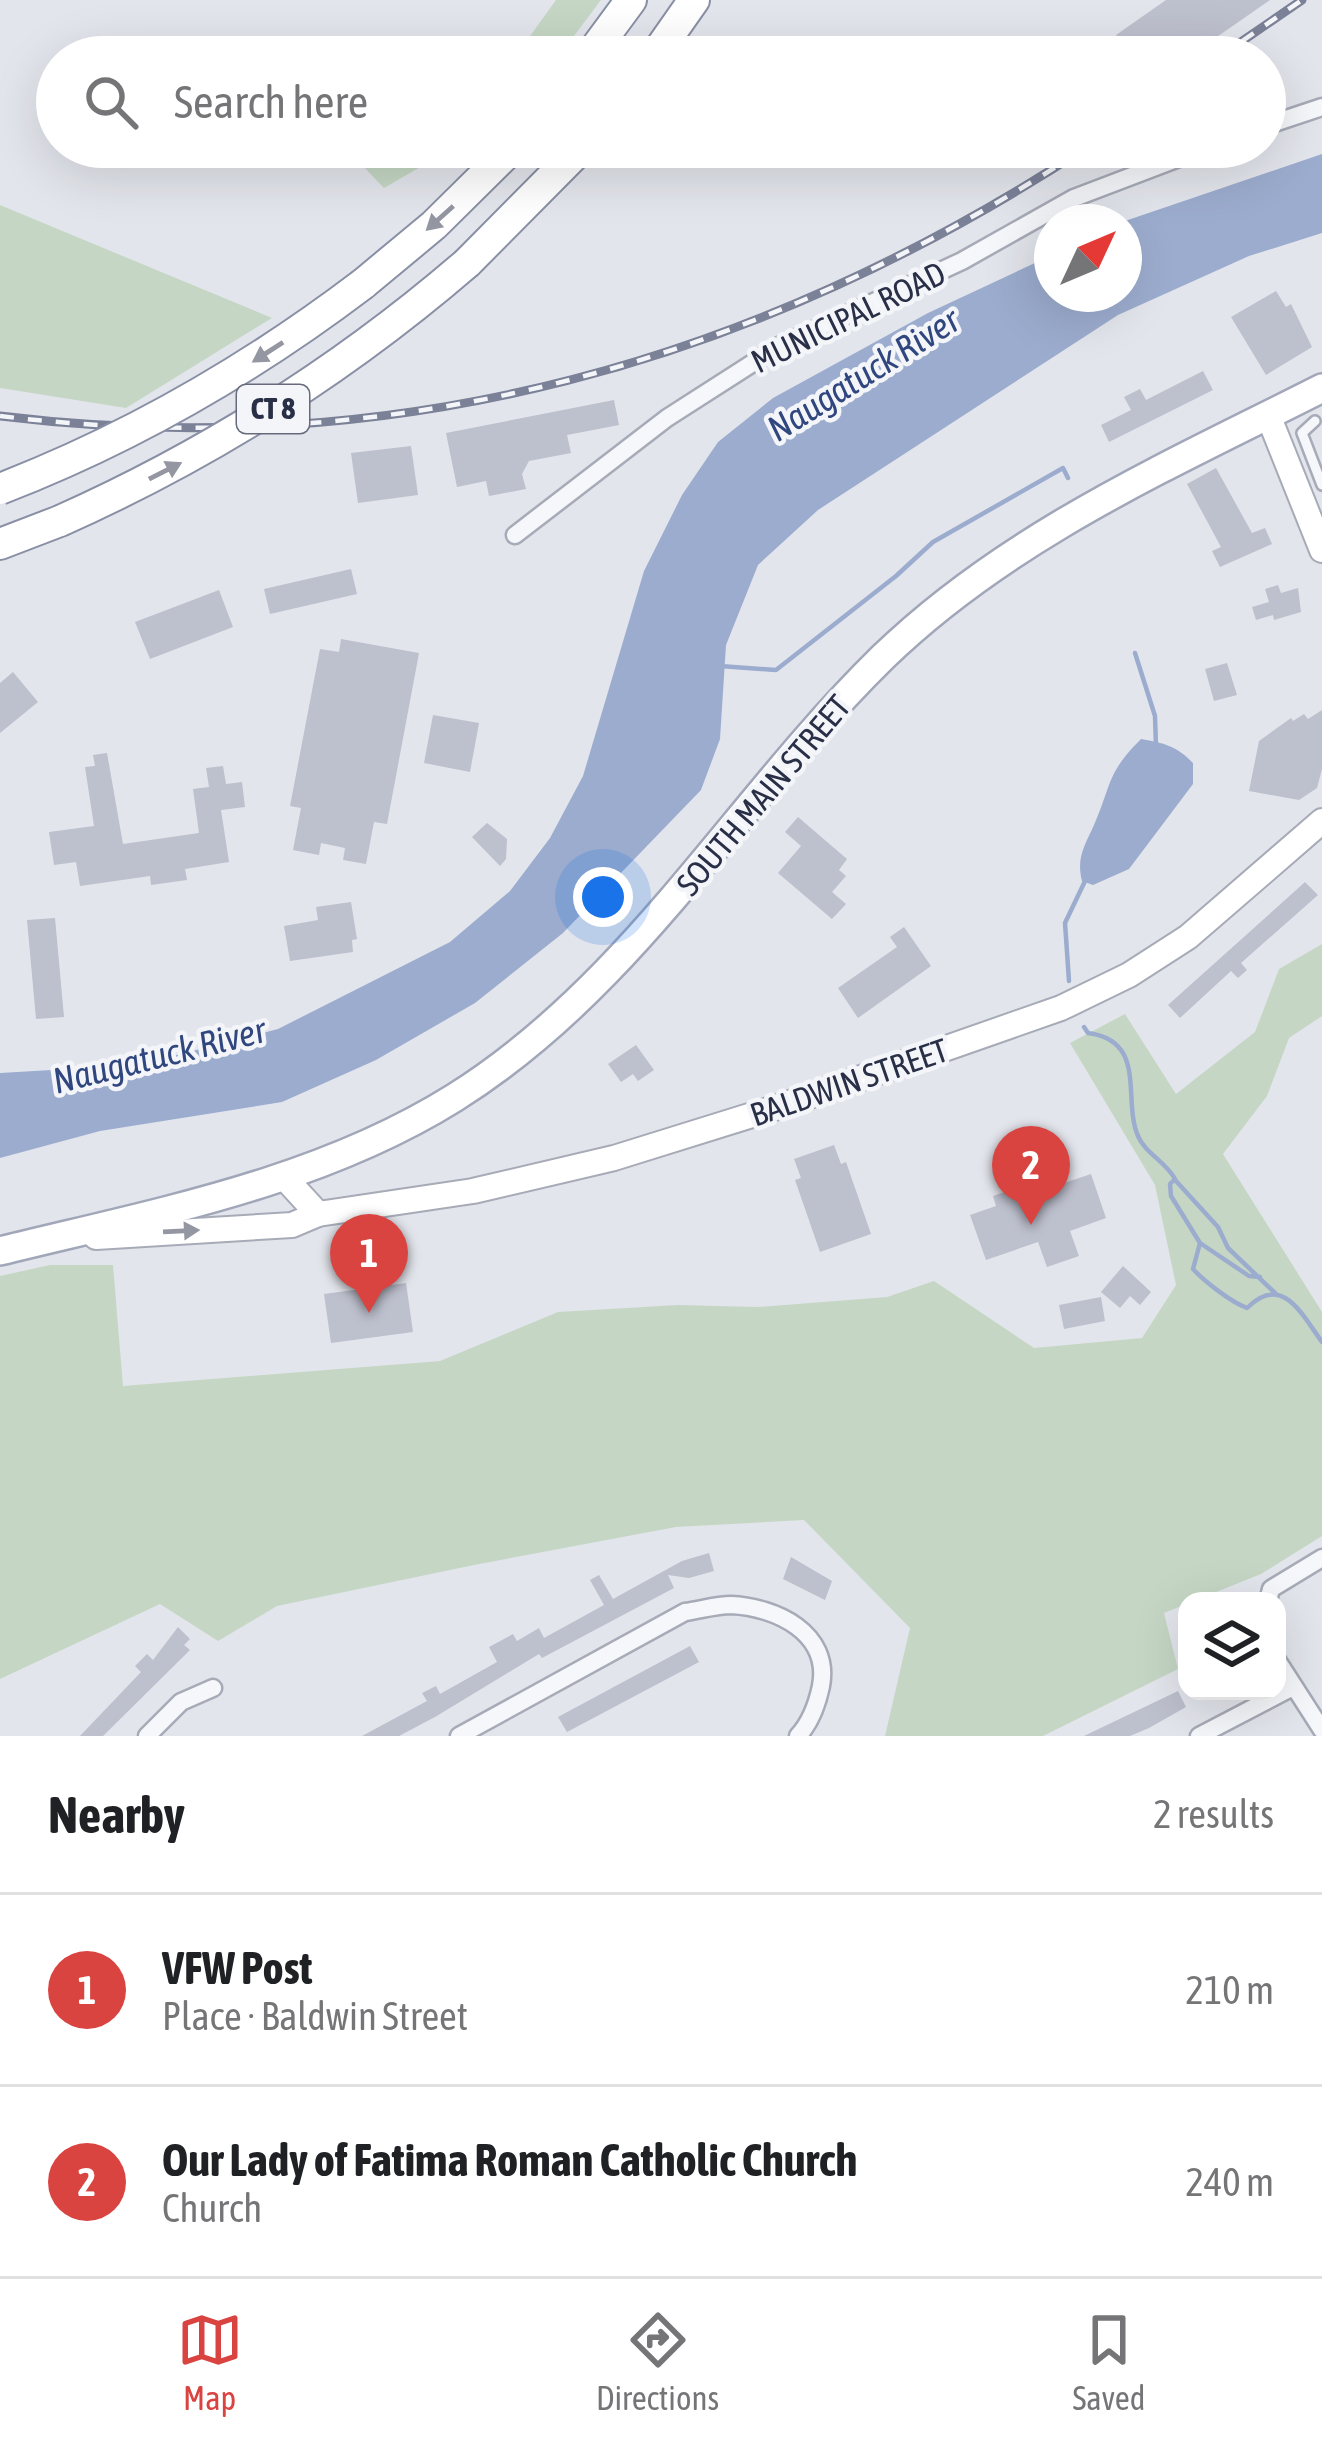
<!DOCTYPE html>
<meta charset="utf-8">
<style>
:root{--surface:#fff;--page:#f6f6f6;--text:#202124;--muted:#757577;--line:#e0e0e0;--accent:#d94340}
body{margin:0;font-family:"Asap Condensed",sans-serif;background:var(--page);color:var(--text)}
.controls{position:absolute;right:36px;bottom:36px;display:grid;overflow:hidden;border-radius:24px;box-shadow:0 12px 48px #0002}
.controls button{width:108px;height:108px;display:grid;place-items:center;padding:0;border:0;border-bottom:3px solid var(--line);background:var(--surface);color:var(--text);font:60px sans-serif}
.compass{position:absolute;left:1034px;top:204px;width:108px;height:108px;border-radius:50%;background:var(--surface);box-shadow:0 12px 48px #0002;rotate:46deg}
.you{position:absolute;left:603px;top:897px;width:42px;height:42px;margin:-30px;border:9px solid #fff;border-radius:50%;background:#1a73e8;box-shadow:0 0 0 18px #1a73e833}
.badge{display:grid;place-items:center;width:78px;height:78px;border-radius:50%;background:var(--accent);color:#fff;font-size:39px;font-weight:700}
.pin{position:absolute;translate:-50% -99px;filter:drop-shadow(0 3px 6px #0008)}
.pin::after{content:'';position:absolute;top:63px;width:42px;height:36px;background:inherit;clip-path:polygon(0 0,100% 0,50% 100%)}
.list{margin:0;padding:0;list-style:none}
h2{display:flex;justify-content:space-between;align-items:center;height:156px;margin:0;padding:0 48px;font-size:51px}
h2 small{font-size:39px;font-weight:400;color:var(--muted)}
.list li{display:grid;grid-template-columns:78px 1fr auto;gap:36px;align-items:center;box-sizing:border-box;height:192px;padding:0 48px;border-top:3px solid var(--line)}
.list b{display:block;font-size:45px;white-space:nowrap}
.list p{margin:0;font-size:39px;white-space:nowrap;color:var(--muted)}
.list em{font-size:39px;font-style:normal;color:var(--muted)}
.icon{flex:none;width:66px;height:66px;fill:none;stroke:currentColor;stroke-width:2;stroke-linecap:round;stroke-linejoin:round}
.map{position:relative;flex:none;width:1322px;height:1736px;overflow:hidden}
.search{position:absolute;background:var(--surface);box-shadow:0 12px 48px #0002;left:36px;right:36px;top:36px;height:132px;display:flex;align-items:center;gap:30px;box-sizing:border-box;padding:0 42px;border-radius:66px;color:var(--muted);font-size:45px}
.sheet{height:540px;background:var(--surface)}
nav{display:flex;justify-content:space-around;align-items:center;box-sizing:border-box;height:168px;border-top:3px solid var(--line);background:var(--surface);font-size:33px;color:var(--muted)}
nav a{display:grid;justify-items:center;gap:6px}
nav .on{color:var(--accent)}
.map>svg:first-child{display:block}
</style>
<div class="map">
<svg width="1322" height="1736" viewBox="0 0 1322 1736">
<rect width="100%" height="100%" fill="#e3e5ec"/>
<g fill="#c5d7c4">
<path d="M556,0H601L558,57H515Z"/>
<path d="M386,147H455L384,188L360,163Z"/>
<path d="M0,205L272,318L126,408L0,388Z"/>
<path d="M1322,944V1016L1289,1038L1267,1096L1223,1154L1322,1312V1536L1261,1574L1164,1613L1178,1669L1043,1736H885L910,1628L804,1520L676,1527L474,1565L277,1606L218,1641L160,1604L0,1679V1276L50,1265H113L123,1386L440,1361L558,1312L678,1305L758,1307L887,1297L934,1281L1034,1348L1142,1338L1176,1285L1155,1185L1070,1043L1125,1014L1176,1094L1255,1032L1279,969Z"/>
</g>
<g fill="#9cacce">
<path d="M1322,154V233L1249,256L1118,315L818,510L758,565L726,645L720,739L701,790L563,933L475,1003L376,1060L282,1102L100,1131L0,1158V1073L138,1065L278,1029L450,942L510,891L550,838L583,776L644,571L682,495L718,442L773,398L928,313L1052,255V294H1124L1122,222Z"/>
<path d="M1141,739C1164,743 1177,746 1193,763V784L1129,869L1093,885L1082,881C1076,858 1085,845 1094,825C1112,784 1106,774 1141,739Z"/>
</g>
<g fill="none" stroke-linecap="round" stroke-linejoin="round">
<g stroke="#9cacce" stroke-width="4.5">
<path d="M1135,653L1155,716L1156,747"/>
<path d="M720,666L776,670L896,576L933,542L1063,468L1068,478"/>
<path d="M1069,981L1065,923L1086,879"/>
<path d="M1084,1027L1088,1033C1148,1041 1122,1099 1138,1136C1145,1153 1166,1162 1175,1179L1170,1184L1171,1196L1200,1243L1193,1269C1205,1282 1231,1302 1247,1308C1282,1273 1301,1313 1322,1342"/>
<path d="M1176,1181L1218,1227L1228,1248L1275,1293"/>
<path d="M1200,1243L1249,1276L1260,1277"/>
</g>
</g>
<g fill="#bdc0cd">
<path d="M1166,0H1270L1188,57H1131L1116,35Z"/>
<path d="M1276,291L1286,307L1291,304L1312,347L1266,375L1231,317Z"/>
<path d="M1203,371L1213,390L1109,442L1101,425L1131,410L1124,397L1140,389L1146,400Z"/>
<path d="M614,400L619,425L567,435L571,453L529,461L522,474L526,489L489,496L486,481L457,487L446,433Z"/>
<path d="M411,446L418,495L358,503L351,453Z"/>
<path d="M1216,468L1252,533L1265,528L1272,544L1220,567L1212,551L1221,547L1187,484Z"/>
<path d="M351,569L357,594L270,614L264,589Z"/>
<path d="M1278,585L1281,593L1298,588L1301,612L1274,620L1273,615L1256,620L1252,607L1269,602L1265,589Z"/>
<path d="M219,590L233,627L150,659L135,622Z"/>
<path d="M341,639L419,653L387,824L374,822L366,864L343,860L345,848L321,843L319,855L293,850L301,808L290,806L320,649L339,652Z"/>
<path d="M1227,663L1237,695L1214,701L1205,669Z"/>
<path d="M13,672L38,702L0,733V683Z"/>
<path d="M1322,710V769L1317,788L1299,800L1249,791L1259,741L1291,718L1293,721L1304,714L1308,719Z"/>
<path d="M433,715L479,723L470,772L424,763Z"/>
<path d="M107,753L123,844L199,833L193,789L209,787L206,768L223,766L226,784L242,782L245,807L221,810L229,862L185,869L187,880L151,885L150,876L80,886L76,862L54,865L49,832L94,826L85,767L95,766L93,755Z"/>
<path d="M798,817L847,859L839,870L846,876L832,892L846,904L832,919L778,873L801,846L785,832Z"/>
<path d="M487,823L507,839L506,859L500,866L472,837Z"/>
<path d="M1305,882L1318,895L1241,963L1247,970L1238,978L1231,971L1180,1018L1168,1005Z"/>
<path d="M351,902L357,939L352,940L353,952L290,961L284,926L318,920L316,907Z"/>
<path d="M55,918L64,1017L36,1019L27,920Z"/>
<path d="M904,927L931,966L858,1018L838,988L897,947L890,937Z"/>
<path d="M636,1045L654,1070L638,1081L633,1074L621,1082L608,1064Z"/>
<path d="M834,1145L841,1164L846,1162L871,1234L820,1252L795,1180L801,1178L794,1159Z"/>
<path d="M1091,1174L1106,1218L1070,1231L1079,1256L1047,1267L1038,1242L986,1260L970,1215L996,1206L993,1196L1052,1176L1055,1186Z"/>
<path d="M1123,1266L1151,1292L1140,1305L1130,1296L1120,1308L1101,1292Z"/>
<path d="M406,1283L413,1332L331,1343L324,1294Z"/>
<path d="M1101,1297L1105,1321L1064,1329L1059,1305Z"/>
<path d="M709,1553L714,1571L689,1578L668,1575L674,1588L542,1658L539,1654L435,1717L399,1736H362L427,1701L422,1693L436,1686L440,1694L497,1662L489,1647L513,1634L517,1641L539,1628L544,1638L604,1605L590,1580L599,1575L613,1599L682,1561Z"/>
<path d="M791,1557L832,1581L825,1600L783,1579Z"/>
<path d="M178,1627L190,1639L184,1645L190,1650L103,1736H80L141,1672L135,1666L147,1654L153,1660Z"/>
<path d="M690,1646L699,1662L567,1732L558,1717Z"/>
<path d="M1178,1691L1186,1707L1149,1728L1130,1736H1084Z"/>
</g>
<g fill="none" stroke-linecap="round" stroke-linejoin="round">
<defs>
<path id="service" d="M1315,421L1302,433L1322,485"/>
<g id="minor">
<path d="M1265,126L1322,107"/>
<path d="M515,535L667,418L779,346L962,261L1074,198L1208,147"/>
<path d="M1268,1601L1271,1589L1322,1558"/>
<path d="M1277,1660L1322,1730"/>
<path d="M147,1736L181,1702L213,1688"/>
<path d="M459,1736L685,1612C700,1610 716,1605 731,1605C776,1607 831,1633 821,1686C817,1705 811,1722 798,1736"/>
<path d="M1199,1736L1293,1687"/>
</g>
<g id="secondary">
<path d="M1268,415L1322,550"/>
<path d="M283,1176L318,1214"/>
<path d="M96,1237L292,1225L318,1214L473,1191L614,1158L781,1106L1061,1008L1129,975L1188,937L1322,821"/>
</g>
<path id="primary" d="M0,1251C154,1213 318,1183 454,1098C633,986 735,802 883,657C1008,536 1168,466 1322,388"/>
<g id="motorway">
<path d="M589,57L631,0"/>
<path d="M654,57L694,0"/>
<path d="M467,263L582,147"/>
<path d="M363,284L434,225L513,147"/>
<path d="M0,544L60,521"/>
</g>
</defs>
<use href="#service" stroke="#a7abb7" stroke-width="14"/>
<use href="#minor" stroke="#a7abb7" stroke-width="21"/>
<use href="#secondary" stroke="#a7abb7" stroke-width="28"/>
<use href="#primary" stroke="#a1a7b9" stroke-width="32"/>
<use href="#motorway" stroke="#898fa4" stroke-width="34"/>
<use href="#service" stroke="#f6f7fa" stroke-width="9"/>
<use href="#minor" stroke="#f6f7fa" stroke-width="16"/>
<use href="#secondary" stroke="#fff" stroke-width="24"/>
<use href="#primary" stroke="#fff" stroke-width="27"/>
<use href="#motorway" stroke="#fff" stroke-width="30"/>
<defs>
<g id="rail">
<path d="M1219,57L1302,0"/>
<path d="M0,416C394,464 757,363 1087,147"/>
</g>
</defs>
<use href="#rail" stroke="#7b8197" stroke-width="9"/>
<use href="#rail" stroke="#f3f5f9" stroke-width="4.5" stroke-dasharray="14" stroke-linecap="butt"/>
<defs>
<g id="motorway-bridge">
<path d="M0,489C132,438 251,369 363,284"/>
<path d="M60,521C208,455 343,370 467,263"/>
</g>
</defs>
<use href="#motorway-bridge" stroke="#898fa4" stroke-width="34" stroke-linecap="butt"/>
<use href="#motorway-bridge" stroke="#fff" stroke-width="30"/>
</g>
<defs><path id="oneway-solid" d="M-6-.8H1V-3.2L6.5 0L1 3.2V.8H-6Z" transform="scale(3)"/></defs>
<g fill="#9497a2">
<use href="#oneway-solid" transform="translate(440 218) rotate(138)"/>
<use href="#oneway-solid" transform="translate(268 352) rotate(147)"/>
<use href="#oneway-solid" transform="translate(165 471) rotate(-27)"/>
<use href="#oneway-solid" transform="translate(181 1231) rotate(-3)"/>
</g>
<g text-anchor="middle" stroke-width="9" stroke-linejoin="round" paint-order="stroke">
<rect fill="#f3f5f9" stroke="#666a7c" stroke-width="3" x="237" y="385" width="72" height="48" rx="9"/>
<g font-size="30" font-weight="bold" fill="#292f46">
<text x="273" y="419">CT 8</text>
</g>
<g font-size="33" fill="#292f46" stroke="#f3f5f9">
<text transform="translate(848 317) rotate(-26)" y="12">MUNICIPAL ROAD</text>
<text transform="translate(763 795) rotate(-50)" y="12">SOUTH MAIN STREET</text>
<text transform="translate(849 1082) rotate(-19)" y="12">BALDWIN STREET</text>
</g>
<g font-size="36" font-style="italic" fill="#30467e" stroke="#f3f5f9">
<text transform="translate(863 374) rotate(-32)" y="13">Naugatuck River</text>
<text transform="translate(159 1055) rotate(-14)" y="13">Naugatuck River</text>
</g>
</g>
</svg>
<div class="controls">
<button><svg class="icon" aria-label="layers" viewBox="0 0 24 24"><path d="M12 4l9 5-9 5-9-5zM3 14l9 5 9-5"/></svg></button>
</div>
<svg class="compass" viewBox="-18 -18 36 36"><path d="M0-13l5 13h-10z" fill="#e53935"/><path d="M0 13l5-13h-10z" fill="#757577"/></svg>
<div class="you"></div>
<div class="pin badge" style="left:369px;top:1313px">1</div>
<div class="pin badge" style="left:1031px;top:1225px">2</div>
<div class="search"><svg class="icon" aria-label="search" viewBox="0 0 24 24"><circle cx="10" cy="10" r="6"/><path d="M15 15l6 6"/></svg>Search here</div>
</div>
<section class="sheet">
<h2>Nearby<small>2 results</small></h2>
<ul class="list">
<li><span class="badge">1</span><div><b>VFW Post</b><p>Place · Baldwin Street</p></div><em>210 m</em></li>
<li><span class="badge">2</span><div><b>Our Lady of Fatima Roman Catholic Church</b><p>Church</p></div><em>240 m</em></li>
</ul>
</section>
<nav>
<a class="on"><svg class="icon" aria-label="map" viewBox="0 0 24 24"><path d="M3 6l6-2 6 2 6-2v14l-6 2-6-2-6 2zM9 4v14M15 6v14"/></svg>Map</a>
<a><svg class="icon" aria-label="directions" viewBox="0 0 24 24"><path d="M12 3l9 9-9 9-9-9zM9 14v-3h6M13 9l2 2-2 2"/></svg>Directions</a>
<a><svg class="icon" aria-label="saved" viewBox="0 0 24 24"><path d="M7 4h10v16l-5-4-5 4z"/></svg>Saved</a>
</nav>
